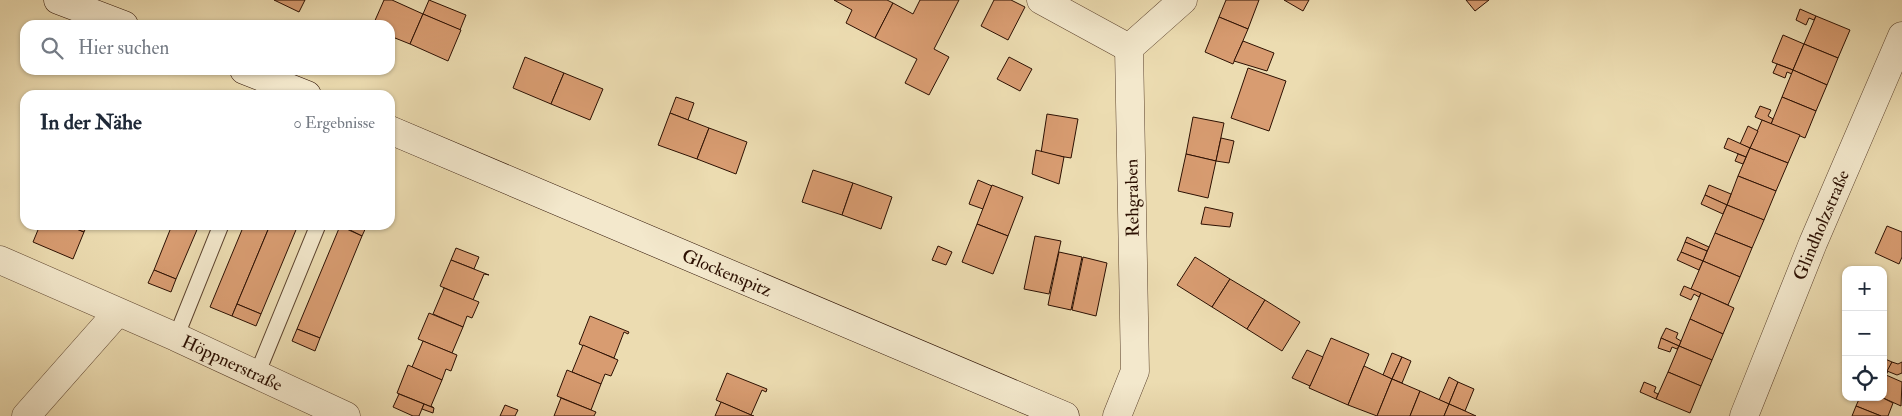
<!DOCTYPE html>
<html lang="de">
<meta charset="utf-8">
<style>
:root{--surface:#fff;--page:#f6f6f7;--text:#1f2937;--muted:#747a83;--line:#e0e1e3}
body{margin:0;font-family:"IM FELL Double Pica",serif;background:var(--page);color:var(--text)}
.controls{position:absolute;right:15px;bottom:15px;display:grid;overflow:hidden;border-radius:10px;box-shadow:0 1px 4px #0004}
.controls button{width:45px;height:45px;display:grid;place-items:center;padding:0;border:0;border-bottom:1px solid var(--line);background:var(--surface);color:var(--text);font:25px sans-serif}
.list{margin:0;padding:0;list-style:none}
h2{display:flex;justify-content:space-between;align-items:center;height:65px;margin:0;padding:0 20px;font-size:21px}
h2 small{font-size:16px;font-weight:400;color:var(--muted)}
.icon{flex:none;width:28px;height:28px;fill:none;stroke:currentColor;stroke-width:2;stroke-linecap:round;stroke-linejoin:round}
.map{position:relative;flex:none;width:1902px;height:416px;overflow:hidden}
.search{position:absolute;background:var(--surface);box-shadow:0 1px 4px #0004;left:20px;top:20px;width:375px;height:55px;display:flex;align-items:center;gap:12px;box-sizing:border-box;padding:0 18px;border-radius:15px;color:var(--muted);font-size:19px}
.panel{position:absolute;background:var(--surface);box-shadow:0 1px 4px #0004;left:20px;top:90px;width:375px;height:140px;border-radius:15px}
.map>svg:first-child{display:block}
</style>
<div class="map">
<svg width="1902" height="416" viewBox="0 0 1902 416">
<rect width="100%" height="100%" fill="#ecdcb1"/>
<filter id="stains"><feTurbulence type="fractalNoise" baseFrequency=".004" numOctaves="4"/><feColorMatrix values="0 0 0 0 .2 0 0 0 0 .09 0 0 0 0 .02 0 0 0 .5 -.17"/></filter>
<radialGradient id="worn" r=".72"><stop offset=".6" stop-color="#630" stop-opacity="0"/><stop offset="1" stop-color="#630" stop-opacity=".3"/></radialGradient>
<g fill="#d89c71" stroke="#2c1002">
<path d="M274,0H305L299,12Z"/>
<path d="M384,0H392L423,14L410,44L390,36V25H373Z"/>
<path d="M429,0L466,15L460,30L423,14Z"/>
<path d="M834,0H887L893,3L875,38L846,23L852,10Z"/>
<path d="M920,0H959L934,49L949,57L929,95L905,83L917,59L875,38L893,3L913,14Z"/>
<path d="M994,0H1011L1025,7L1008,40L981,26Z"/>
<path d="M1226,0H1259L1248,29L1219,17Z"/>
<path d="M1284,0H1309L1303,11Z"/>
<path d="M1466,0H1489L1475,11Z"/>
<path d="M1800,9L1816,16L1814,20L1809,18L1806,25L1796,20Z"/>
<path d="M423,14L461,30L448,61L410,44Z"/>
<path d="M1816,16L1850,30L1838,58L1804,44Z"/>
<path d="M1219,17L1248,29L1233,64L1205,52Z"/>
<path d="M1783,35L1804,44L1793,70L1772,62Z"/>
<path d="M1243,41L1274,53L1267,71L1234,61Z"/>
<path d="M1804,44L1838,58L1827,85L1793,70Z"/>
<path d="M525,57L564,73L551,104L513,88Z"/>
<path d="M1009,57L1032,69L1020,91L997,79Z"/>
<path d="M1777,64L1793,70L1792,74L1787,72L1785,78L1773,73Z"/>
<path d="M1248,68L1286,81L1269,131L1231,118Z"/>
<path d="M1793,70L1827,85L1816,111L1782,97Z"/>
<path d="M564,73L603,89L590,120L551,104Z"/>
<path d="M676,97L694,103L688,120L670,113Z"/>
<path d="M1782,97L1816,111L1805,138L1771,124Z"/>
<path d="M1760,106L1771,110L1768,116L1773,119L1771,124L1755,117Z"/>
<path d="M670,113L709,128L697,159L658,145Z"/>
<path d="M1047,114L1078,119L1071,158L1041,153Z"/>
<path d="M1193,117L1224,123L1216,161L1186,154Z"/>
<path d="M1762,120L1800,135L1788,163L1750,148Z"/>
<path d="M1748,126L1758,131L1750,148L1740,144Z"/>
<path d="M709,128L747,142L736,174L697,159Z"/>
<path d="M1221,138L1234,141L1229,163L1216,161Z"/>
<path d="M1728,138L1750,148L1746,157L1724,148Z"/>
<path d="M1750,148L1788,163L1776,191L1738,176Z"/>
<path d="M1036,150L1064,157L1059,184L1032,174Z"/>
<path d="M1186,154L1216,161L1208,198L1178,191Z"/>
<path d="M1738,154L1746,157L1743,164L1735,161Z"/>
<path d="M813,170L853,183L842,215L802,202Z"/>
<path d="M1738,176L1776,191L1764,220L1727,205Z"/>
<path d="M978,180L992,186L983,209L969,204Z"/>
<path d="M853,183L892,197L881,229L842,215Z"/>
<path d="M992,185L1023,197L1008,236L977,224Z"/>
<path d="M1709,185L1731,194L1727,205L1705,195Z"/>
<path d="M1705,195L1727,205L1723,214L1701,204Z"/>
<path d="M1727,205L1764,220L1752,248L1715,233Z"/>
<path d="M1205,207L1233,213L1230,227L1201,224Z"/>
<path d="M977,224L1008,236L993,274L962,262Z"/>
<path d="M40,225H67L84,232L73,259L33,242Z"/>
<path d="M67,225H87L84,232Z"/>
<path d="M172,225H199L176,279L154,270Z"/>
<path d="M244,225H270L232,316L210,307Z"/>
<path d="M270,225H298L261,314L237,304Z"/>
<path d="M340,225H367L362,236Z"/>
<path d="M340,226L362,236L320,338L297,329Z"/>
<path d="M1887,226L1902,232V257L1899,264L1875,253Z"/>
<path d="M1715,233L1752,248L1740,277L1703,261Z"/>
<path d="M1035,236L1061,241L1049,294L1024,289Z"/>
<path d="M1687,237L1709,247L1707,251L1685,242Z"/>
<path d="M1685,242L1707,251L1703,261L1681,252Z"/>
<path d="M938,246L952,252L946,265L932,260Z"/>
<path d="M456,248L479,257L474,269L451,260Z"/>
<path d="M1059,252L1082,257L1071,310L1048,305Z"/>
<path d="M1681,252L1703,261L1699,270L1677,260Z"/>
<path d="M1083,257L1107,263L1096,316L1072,310Z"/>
<path d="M1195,257L1230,279L1212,307L1177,285Z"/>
<path d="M451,260L489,275L484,274L473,300L440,286Z"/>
<path d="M1703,261L1740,277L1728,305L1691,289Z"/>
<path d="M154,270L176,279L171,292L148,283Z"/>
<path d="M1230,279L1265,300L1247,329L1212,307Z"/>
<path d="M1684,286L1701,293L1699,297L1694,294L1691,300L1680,295Z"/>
<path d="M444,288L479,302L472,318L467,316L463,327L433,314Z"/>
<path d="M1701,293L1734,308L1723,334L1690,319Z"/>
<path d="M1265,300L1300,322L1282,351L1247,329Z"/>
<path d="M237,304L261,314L256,326L232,316Z"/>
<path d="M429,313L463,327L452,353L418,339Z"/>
<path d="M590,316L629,332L628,334L624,332L614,358L579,344Z"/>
<path d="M1690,319L1723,334L1712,360L1679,346Z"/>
<path d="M1666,328L1678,333L1676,338L1681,341L1679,346L1661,338Z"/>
<path d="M297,329L320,338L315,351L292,341Z"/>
<path d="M1331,338L1369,354L1348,405L1309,388Z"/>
<path d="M1661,338L1679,346L1677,349L1672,347L1670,352L1658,348Z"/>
<path d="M423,341L457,355L451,371L446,369L442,380L412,367Z"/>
<path d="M583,345L618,360L611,376L605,374L601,384L572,372Z"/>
<path d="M1679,346L1712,360L1701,386L1668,372Z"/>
<path d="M1307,350L1323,357L1310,386L1292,378Z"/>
<path d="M1392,353L1402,357L1392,379L1383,375Z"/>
<path d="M1402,357L1411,361L1402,383L1392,379Z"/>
<path d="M1883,358L1892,362L1883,382Z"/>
<path d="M1892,362L1898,364L1902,362V373L1897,375L1887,371Z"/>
<path d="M408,365L442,380L431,406L434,408L397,393Z"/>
<path d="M1364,366L1392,379L1377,416L1348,405Z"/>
<path d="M567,370L601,384L591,410L557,396Z"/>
<path d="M1668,372L1701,386L1690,413L1656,399Z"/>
<path d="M727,373L767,389L766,392L762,390L751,415L716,400Z"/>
<path d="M1886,375L1902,382L1901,406L1881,397H1883V382Z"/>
<path d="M1449,377L1458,382L1449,404L1439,400Z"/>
<path d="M1392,379L1420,391L1410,416H1377Z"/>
<path d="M1458,382L1474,389L1465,411L1449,404Z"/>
<path d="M1644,382L1656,387L1654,392L1658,394L1656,399L1640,392Z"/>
<path d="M1420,391L1449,404L1444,416H1410Z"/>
<path d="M399,394L424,404L419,416H413L393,407Z"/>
<path d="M1860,397H1881L1893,403L1888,416H1881L1856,406Z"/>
<path d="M561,398L596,412L594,416H554Z"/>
<path d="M721,402L751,415L754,416H715Z"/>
<path d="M424,404L434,408L433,413L422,409Z"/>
<path d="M1449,404L1465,411L1476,416H1444Z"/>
<path d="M505,405L518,410L515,416H500Z"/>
<path d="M1856,406L1881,416H1852Z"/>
</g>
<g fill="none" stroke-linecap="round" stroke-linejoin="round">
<defs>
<g id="service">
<path d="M176,337L221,225"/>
<path d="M257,374L318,225"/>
</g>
<g id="minor">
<path d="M1041,0L1129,48"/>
<path id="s1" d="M0,260L176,337L346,416"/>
<path d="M26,416L117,313"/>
<path d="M1117,416L1135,371L1129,48L1183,0"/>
<path id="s2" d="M1744,416L1813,243L1902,36"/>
</g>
<g id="secondary">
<path d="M58,0L124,25"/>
<path d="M244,70L307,95"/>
<path id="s3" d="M390,130L1065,416"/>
</g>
</defs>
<use href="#service" stroke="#5c432e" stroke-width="17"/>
<use href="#minor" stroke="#5c432e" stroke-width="29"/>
<use href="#secondary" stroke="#2c1002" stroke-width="29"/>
<use href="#service" stroke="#f3e8cc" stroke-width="15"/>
<use href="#minor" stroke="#f3e8cc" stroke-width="28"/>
<use href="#secondary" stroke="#f3e8cc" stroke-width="28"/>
</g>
<g text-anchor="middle" stroke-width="4" stroke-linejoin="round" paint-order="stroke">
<g font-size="18" fill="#2c1002" stroke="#f3e8cc">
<text transform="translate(1132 198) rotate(-91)" y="6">Rehgraben</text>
<text dy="6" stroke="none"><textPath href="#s2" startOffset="206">Glindholzstraße</textPath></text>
<text dy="6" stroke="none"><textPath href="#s3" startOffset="366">Glockenspitz</textPath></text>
<text dy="6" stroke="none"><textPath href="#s1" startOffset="254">Höppnerstraße</textPath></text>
</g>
</g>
<rect width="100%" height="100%" filter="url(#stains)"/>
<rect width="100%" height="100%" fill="url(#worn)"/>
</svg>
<div class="controls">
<button>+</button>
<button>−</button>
<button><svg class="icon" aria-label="locate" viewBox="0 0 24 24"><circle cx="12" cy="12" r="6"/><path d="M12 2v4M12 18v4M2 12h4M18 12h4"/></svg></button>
</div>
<div class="search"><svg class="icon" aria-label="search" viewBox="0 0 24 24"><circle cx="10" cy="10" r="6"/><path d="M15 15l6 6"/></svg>Hier suchen</div>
<section class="panel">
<h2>In der Nähe<small>0 Ergebnisse</small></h2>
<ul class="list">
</ul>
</section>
</div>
